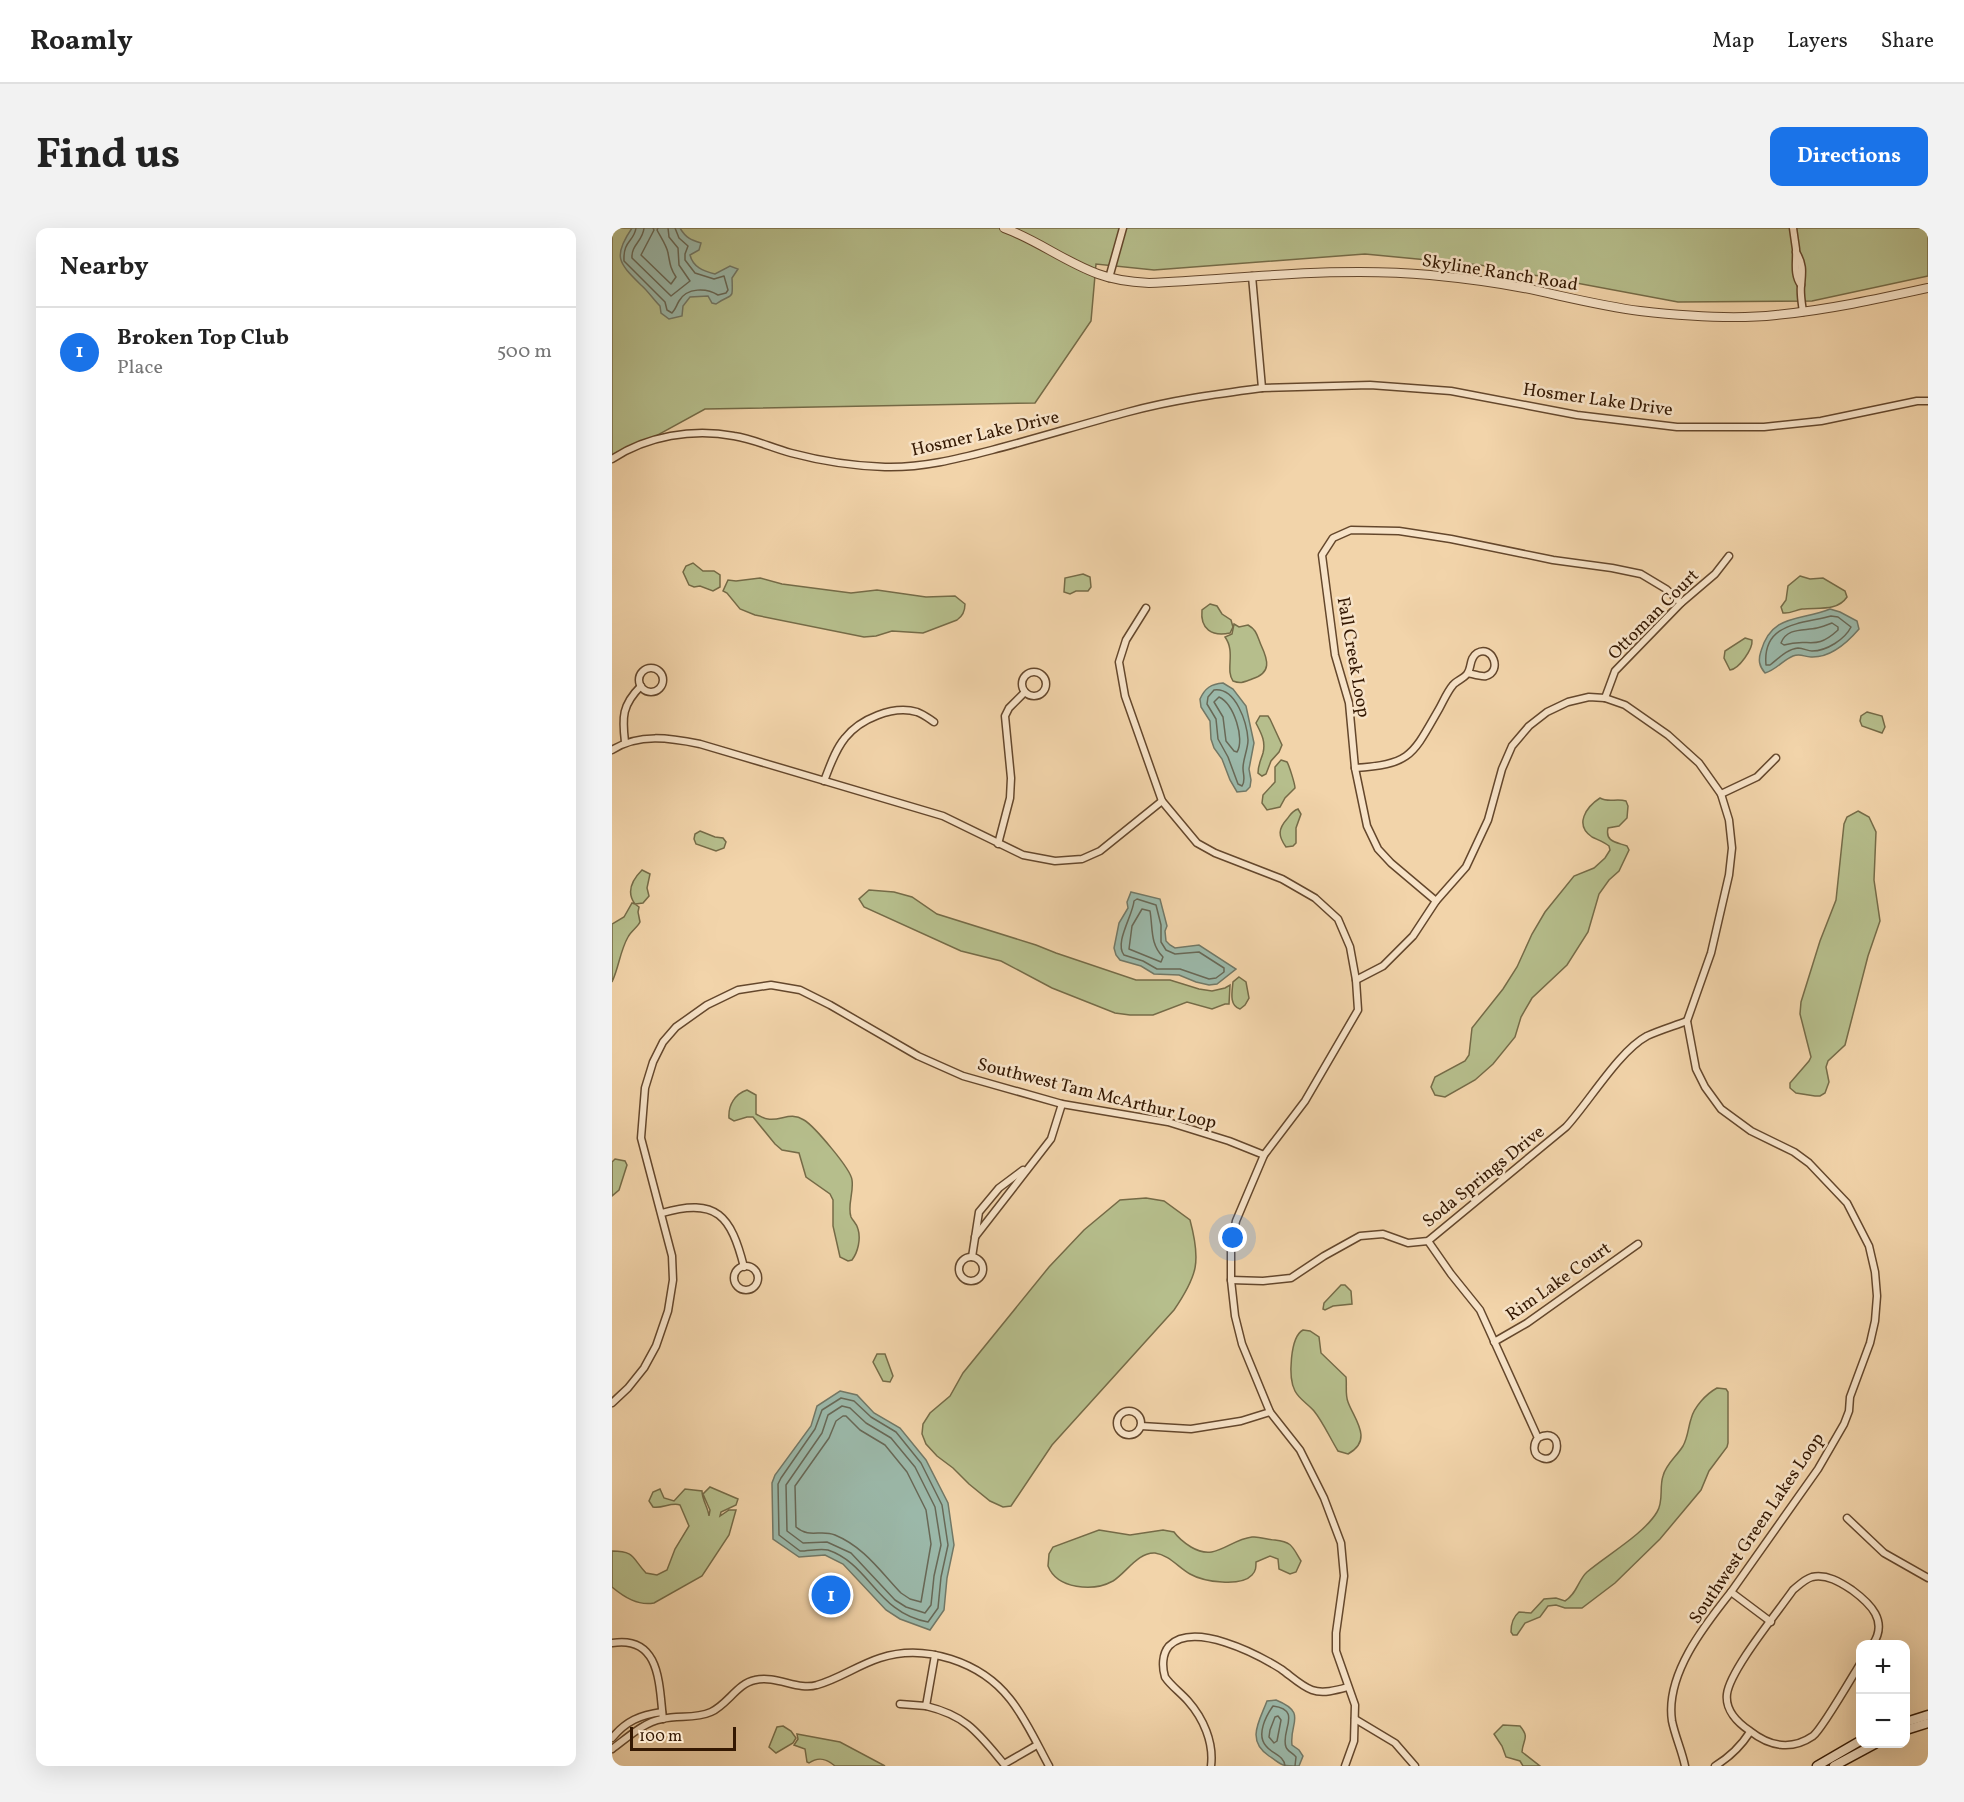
<!DOCTYPE html>
<meta charset="utf-8">
<style>
:root{--surface:#fff;--page:#f2f2f2;--text:#222;--muted:#767676;--line:#e0e0e0;--accent:#1a73e8}
body{margin:0;font-family:Vollkorn,serif;background:var(--page);color:var(--text)}
.controls{position:absolute;right:18px;bottom:18px;display:grid;overflow:hidden;border-radius:12px;box-shadow:0 6px 24px #0002}
.controls button{width:54px;height:54px;display:grid;place-items:center;padding:0;border:0;border-bottom:2px solid var(--line);background:var(--surface);color:var(--text);font:30px sans-serif}
.scale{position:absolute;left:18px;bottom:15px;width:106px;box-sizing:border-box;padding-left:6px;border:3px solid #341802;border-top:0;font-size:16px;line-height:21px;white-space:nowrap;color:#341802;-webkit-text-stroke:4px #f7e3c8;paint-order:stroke}
.you{position:absolute;left:621px;top:1010px;width:21px;height:21px;margin:-15px;border:4px solid #fff;border-radius:50%;background:#1a73e8;box-shadow:0 0 0 9px #1a73e833}
.badge{display:grid;place-items:center;width:39px;height:39px;border-radius:50%;background:var(--accent);color:#fff;font-size:20px;font-weight:700}
.pin{position:absolute;translate:-50% -50%;border:3px solid #fff;box-shadow:0 2px 6px #0006}
.list{margin:0;padding:0;list-style:none}
h2{display:flex;justify-content:space-between;align-items:center;height:78px;margin:0;padding:0 24px;font-size:26px}
h2 small{font-size:20px;font-weight:400;color:var(--muted)}
.list li{display:grid;grid-template-columns:39px 1fr auto;gap:18px;align-items:center;box-sizing:border-box;height:90px;padding:0 24px;border-top:2px solid var(--line)}
.list b{display:block;font-size:22px;white-space:nowrap}
.list p{margin:0;font-size:20px;white-space:nowrap;color:var(--muted)}
.list em{font-size:20px;font-style:normal;color:var(--muted)}
.map{position:relative;flex:none;width:1316px;height:1538px;overflow:hidden;border-radius:12px}
header{display:flex;align-items:center;gap:36px;box-sizing:border-box;height:84px;padding:0 30px;background:var(--surface);border-bottom:2px solid var(--line)}
header strong{font-size:28px}
nav{display:flex;gap:33px;margin-inline-start:auto;font-size:21px}
.intro{display:flex;align-items:center;justify-content:space-between;box-sizing:border-box;height:144px;padding:0 36px}
h1{margin:0;font-size:42px}
.button{padding:15px 27px;border-radius:12px;background:var(--accent);color:#fff;font-size:21px;font-weight:700}
main{display:flex;gap:36px;padding:0 36px}
aside{flex:1;background:var(--surface);border-radius:12px;box-shadow:0 6px 24px #0002}
.map>svg:first-child{display:block}
</style>
<header>
<strong>Roamly</strong>
<nav><a>Map</a><a>Layers</a><a>Share</a></nav>
</header>
<div class="intro"><h1>Find us</h1><a class="button">Directions</a></div>
<main>
<aside>
<h2>Nearby<small></small></h2>
<ul class="list">
<li><span class="badge">1</span><div><b>Broken Top Club</b><p>Place</p></div><em>500 m</em></li>
</ul>
</aside>
<div class="map">
<svg width="1316" height="1538" viewBox="0 0 1316 1538">
<rect width="100%" height="100%" fill="#f2d4aa"/>
<filter id="stains"><feTurbulence type="fractalNoise" baseFrequency=".00333" numOctaves="4"/><feColorMatrix values="0 0 0 0 .2 0 0 0 0 .09 0 0 0 0 .02 0 0 0 .5 -.17"/></filter>
<radialGradient id="worn" r=".72"><stop offset=".6" stop-color="#630" stop-opacity="0"/><stop offset="1" stop-color="#630" stop-opacity=".3"/></radialGradient>
<g fill="#b6be8c" stroke="#756b47" stroke-width="1.5">
<path d="M0,0H1316V48L1200,73L1066,74L868,37L753,26L542,42L484,36L479,93L423,175L93,181L0,232Z"/>
<path d="M81,335L91,343H102L108,347V359L101,363L88,358L82,359L77,357L71,344L74,338Z"/>
<path d="M471,346L478,349L479,359L476,363H464L458,366L452,364L453,350Z"/>
<path d="M1188,348L1198,351L1211,350L1233,363L1235,369C1225,384 1205,379 1190,381C1183,382 1178,386 1171,385L1169,379L1174,372L1176,358Z"/>
<path d="M148,350L170,356L239,365L265,362L314,369L343,368L353,376C353,383 351,388 345,392L311,405L280,403L264,408L252,409L143,387L128,381L115,365L111,363L116,352L124,353Z"/>
<path d="M598,376L605,378L610,386L619,392L621,399L618,405C600,409 588,401 590,382Z"/>
<path d="M622,396L627,399L636,397C645,402 645,408 649,417C656,432 660,445 640,451C632,454 629,456 621,453C613,442 624,424 613,409L620,406Z"/>
<path d="M1133,410L1140,412C1141,421 1127,441 1118,442L1112,430L1113,423Z"/>
<path d="M1255,484L1270,488L1273,499L1270,505L1250,498L1248,493L1249,488Z"/>
<path d="M648,488H656L658,491L670,517L667,524L659,533L654,546L650,548L646,545C646,537 649,532 651,525C654,513 649,505 644,495Z"/>
<path d="M669,532L675,534C677,537 683,556 683,560L673,570L668,579L655,582L650,575L651,567L663,554V539Z"/>
<path d="M988,570C997,575 1004,570 1014,573L1016,578L1015,590L1007,598L996,600C993,614 1004,614 1015,618L1017,622L1007,643L997,652L987,666L976,704L955,737L920,770L909,789L903,809L881,836L863,852L833,869L823,867L819,859L823,849L853,833L857,827L860,800L891,761L905,739L920,706L933,684L962,648L982,640L993,630L998,622L997,618C992,614 986,612 980,609C962,597 974,579 988,570Z"/>
<path d="M686,581L689,586L684,600V615L681,618L674,619C666,608 666,601 675,591C679,586 680,583 686,581Z"/>
<path d="M1246,583L1257,589L1264,604L1262,652L1268,693L1256,728L1233,817L1216,833L1214,839L1217,854L1213,865L1208,868H1203L1184,865L1178,860V855L1197,833L1199,829L1188,786L1189,774L1208,713L1224,672L1232,596L1235,589Z"/>
<path d="M88,603L103,609L111,610L114,614L112,620L104,623L84,616L82,611L83,606Z"/>
<path d="M30,642L38,646L35,660L37,668L31,675L23,676L27,679L26,684L28,694C25,700 19,703 16,709C8,723 7,739 0,754V696L12,689L20,675L23,676C14,664 20,652 30,642Z"/>
<path d="M257,662L282,664L300,669L325,686L424,717L444,725L524,752H558L587,761L600,763L613,760L618,757L617,776H613L600,781L575,774L541,787H518L503,785L440,760L389,733L349,723L252,679L247,671Z"/>
<path d="M627,749L634,754L637,770L633,777L628,781C617,778 620,764 621,754Z"/>
<path d="M135,862L144,867V886C148,888 152,891 156,891C170,893 178,883 192,892C202,898 239,941 240,952C242,964 235,978 239,989C241,993 245,996 246,1001C249,1011 246,1024 240,1032L236,1033L228,1029L221,998V972L218,966L194,949L187,925L170,922L163,916L141,889H135L122,893L117,890C116,877 123,866 135,862Z"/>
<path d="M3,931L13,933L15,937L7,962L0,968V934Z"/>
<path d="M534,970L552,973L578,992C589,1033 586,1047 562,1082L440,1217L399,1278L391,1279L378,1273L357,1256L341,1240L325,1228L314,1216L310,1206L311,1196L318,1185L338,1168L351,1145L437,1039L472,1002L508,972Z"/>
<path d="M729,1057H733L739,1063L740,1076L721,1078L713,1082L711,1081L712,1075Z"/>
<path d="M691,1102L698,1103L707,1109L709,1125L734,1149C735,1157 733,1167 736,1174C742,1191 762,1212 736,1226L726,1223C718,1210 711,1194 702,1183C696,1176 687,1171 683,1163C676,1150 678,1109 691,1102Z"/>
<path d="M265,1126H273L281,1148L278,1154L271,1153L261,1134Z"/>
<path d="M1105,1160L1114,1161L1116,1164V1215L1115,1219L1097,1243L1089,1262L1048,1311L1003,1355L970,1380H953L944,1377L936,1378L928,1389L913,1395L905,1407H901L899,1404C899,1396 901,1389 907,1384L919,1385L932,1371L944,1370L953,1373C965,1366 966,1352 975,1344C995,1327 1032,1306 1045,1284C1052,1273 1047,1260 1051,1248C1054,1236 1065,1228 1071,1218C1076,1209 1076,1200 1079,1191C1082,1179 1094,1166 1105,1160Z"/>
<path d="M98,1259L126,1271L124,1277L109,1284L108,1288L117,1282H124L117,1307L90,1348L42,1375C26,1378 12,1369 0,1359V1323C23,1323 20,1330 34,1345L45,1347L55,1342L63,1321L77,1298L68,1277C59,1274 50,1281 41,1279L37,1273L41,1264L48,1261L52,1270L62,1273L73,1261L90,1263C90,1272 96,1279 97,1288L98,1282L91,1266Z"/>
<path d="M487,1302L518,1307L551,1302L562,1304C567,1311 571,1314 579,1319C604,1334 616,1312 640,1309C648,1308 655,1312 663,1312C680,1314 680,1318 689,1333L684,1344L678,1346L667,1341L666,1331L658,1328L644,1334C644,1339 644,1343 640,1347C629,1359 592,1354 578,1346C566,1339 557,1327 543,1325C526,1324 514,1345 501,1353C481,1364 445,1361 436,1338L437,1326L441,1319Z"/>
<path d="M891,1497L908,1498C918,1510 911,1511 910,1524L928,1538H911L908,1533L894,1529L890,1518L882,1506Z"/>
<path d="M171,1498L179,1503L184,1510L181,1515L164,1525L157,1519L165,1499Z"/>
<path d="M185,1506L228,1514L273,1538H223C215,1531 207,1528 197,1535L195,1534L193,1521L182,1517L186,1511Z"/>
</g>
<g fill="#9bb8a9" stroke="#727866" stroke-width="1.5">
<path d="M20,0H68C74,10 79,12 89,15L87,22L78,27C81,39 91,43 103,46L118,38L126,41L120,50C121,74 121,64 104,76L100,75L96,68L78,69L71,78L70,88L57,91L49,85L48,78C41,71 36,63 29,57C7,35 0,29 20,0Z"/>
<path d="M1218,381L1228,384L1245,393L1247,401C1235,415 1219,430 1199,429C1192,429 1189,425 1181,428C1171,432 1164,442 1153,445C1147,438 1146,432 1149,423C1160,385 1189,393 1218,381Z"/>
<path d="M611,455L621,461L634,478L642,515L637,541L639,552L638,559L634,563L625,564L618,552L610,531L602,520L599,511L598,493L589,479L588,471C593,460 599,456 611,455Z"/>
<path d="M519,664L548,671L555,698L553,703L554,713L558,717L563,720L587,717L624,741L605,756L597,757L584,754L567,747L542,746L529,738L508,732L504,727L502,720L507,695L516,680L515,674Z"/>
<path d="M228,1163L245,1167L262,1185L288,1200L314,1232L336,1275L342,1317L335,1350L332,1382L318,1402L288,1391L274,1382L231,1336L213,1327L187,1329L161,1311L160,1255L163,1247L199,1198L205,1178Z"/>
<path d="M664,1472C696,1485 677,1495 680,1517L687,1522L691,1528L687,1538C668,1538 672,1538 657,1528C634,1512 647,1494 655,1473Z"/>
</g>
<g fill="none" stroke-linecap="round" stroke-linejoin="round">
<g stroke="#686856" stroke-width="1.5">
<path d="M24,0C22,14 11,12 12,33L53,74L55,82L60,85C64,81 64,78 67,73C75,59 95,60 106,67L114,65L116,62L112,48L102,51L83,45L73,32V26L76,18L67,10L63,0"/>
<path d="M32,0C31,13 19,17 20,30L59,68L78,53L67,37L66,20L57,9L56,0"/>
<path d="M41,0L42,2L29,27L59,56L64,49C58,40 58,35 56,25C55,18 48,8 45,2L46,0"/>
<path d="M1219,388L1226,389L1239,399C1233,411 1215,423 1200,423C1195,423 1192,420 1186,420C1175,421 1166,431 1158,437H1154C1150,394 1191,396 1219,388Z"/>
<path d="M1220,395L1226,399V402C1202,424 1198,409 1172,417L1169,415C1175,399 1192,403 1205,400C1210,399 1215,397 1220,395Z"/>
<path d="M602,462C624,459 635,495 636,512C636,521 631,531 631,540C631,547 634,552 630,558L626,556L616,529L606,511L604,491L595,476L596,469Z"/>
<path d="M607,469C622,476 633,511 625,524L622,523L614,513L611,489L602,474Z"/>
<path d="M525,671L544,677L549,697V714L554,722L563,726L587,724L612,740V744L604,750L597,751L568,741H545L531,733L512,727C502,715 521,687 522,673Z"/>
<path d="M530,681L538,683C541,701 538,716 551,729L549,734L517,721L520,698Z"/>
<path d="M229,1170L242,1173L259,1189L284,1204L309,1235L330,1277L336,1317L329,1349L326,1380L316,1394C265,1385 258,1336 216,1322C208,1320 197,1323 188,1323L167,1307L166,1256L169,1250L203,1201L210,1182Z"/>
<path d="M230,1178L238,1180L254,1195L279,1210L303,1239L323,1279L329,1317L322,1348L319,1377L313,1385L294,1379L283,1372L239,1325L215,1314L191,1315L175,1303L174,1257L210,1205L216,1187Z"/>
<path d="M231,1188H234L248,1202L273,1217L295,1244L314,1282L319,1316L309,1374L298,1371L289,1365C268,1343 252,1319 223,1307C208,1301 198,1311 184,1299L183,1258L217,1210L224,1193Z"/>
<path d="M666,1488L669,1492L665,1513L662,1515L657,1509L658,1502L663,1489Z"/>
<path d="M673,1538C672,1527 660,1526 654,1518C644,1507 654,1488 661,1478C691,1482 668,1503 674,1519C675,1523 681,1525 684,1529L683,1538"/>
</g>
<defs>
<g id="minor">
<path d="M1181,0C1182,7 1183,14 1184,21C1185,33 1181,46 1189,57"/>
<path d="M1184,24C1192,37 1190,45 1189,58C1188,66 1190,76 1191,84"/>
<path d="M497,50L511,0"/>
<path d="M650,160L758,157L839,163L965,187L1065,199H1152L1209,193L1305,173H1316"/>
<path d="M0,231C35,208 81,200 122,208C142,211 160,220 179,225C209,233 242,238 273,239C310,240 345,231 380,222C426,210 471,196 516,184C560,172 605,166 650,160L640,48"/>
<path d="M534,380L514,412L507,434L513,468L550,573L585,615L603,625L670,651L703,670L726,691L738,719L744,752L746,782L693,873L652,927L624,993L619,1018V1052L623,1088L630,1116L658,1184L688,1222L712,1270L729,1315L732,1348L724,1405V1423L743,1477L742,1513L733,1538"/>
<circle cx="39" cy="452" r="12"/>
<circle cx="422" cy="456" r="12"/>
<path d="M993,470L1003,443L1069,375L1103,346L1117,328"/>
<path d="M13,514C10,489 10,477 29,458"/>
<path d="M0,522C27,505 58,510 88,516L331,588L411,627L443,633L470,631L488,623L550,573"/>
<path d="M743,540C799,536 800,528 827,481C831,474 835,464 841,457C844,453 851,451 855,446C860,440 857,430 865,425C880,416 891,443 874,448C869,449 861,446 856,445"/>
<path d="M212,553C218,538 223,522 233,510C248,491 281,477 305,484C311,486 316,490 322,494"/>
<path d="M1109,566L1145,549L1164,530"/>
<path d="M386,616L398,570L399,550L393,488L397,480L413,464"/>
<path d="M824,673L779,635L766,621L755,598L743,540L737,475L723,427L710,327L721,310L739,302L787,303L839,311L941,332L1000,340L1029,346L1054,361L1069,375"/>
<path d="M744,752L771,738L801,708L824,673L854,639L876,592L890,541L900,518L917,498L935,484L956,474L977,469L993,470L1013,477L1056,507L1087,535L1109,566L1117,592L1120,620L1117,647L1099,725L1075,793L1084,841L1093,859L1109,881L1139,903L1182,924L1197,935L1235,975L1257,1018L1263,1044L1265,1068L1263,1093L1258,1115L1238,1169L1237,1183L1232,1196L1206,1241L1119,1364C1092,1398 1053,1447 1060,1493C1063,1508 1070,1523 1073,1538"/>
<path d="M50,985C105,969 119,988 132,1039"/>
<path d="M363,1009L439,911L450,876"/>
<path d="M816,1013L839,1046L868,1082L926,1210C952,1197 949,1237 930,1230C920,1227 921,1216 926,1210"/>
<path d="M360,1029L367,984L387,960L411,942"/>
<circle cx="359" cy="1041" r="12"/>
<circle cx="134" cy="1050" r="12"/>
<path d="M619,1052L651,1053L679,1050L712,1028L748,1008L771,1006L796,1015L816,1013L954,899C977,874 1007,823 1035,808C1048,802 1062,798 1075,793"/>
<path d="M882,1114L915,1095L1026,1016"/>
<path d="M0,1175L16,1160L32,1140L44,1118L56,1083L61,1052L60,1028L29,910L33,860L41,834L51,814L64,799L95,777L126,762L159,757L188,762L218,777L306,828L351,848L450,876L556,894L617,913L652,927"/>
<circle cx="517" cy="1195" r="12"/>
<path d="M529,1198L579,1201L629,1193L658,1184"/>
<path d="M1235,1290L1272,1325L1316,1350"/>
<path d="M1119,1364L1159,1394"/>
<path d="M0,1415C49,1407 47,1457 51,1491"/>
<path d="M1248,1436C1240,1449 1210,1501 1201,1508C1179,1523 1157,1518 1138,1503C1126,1495 1113,1482 1115,1466C1118,1442 1165,1385 1181,1362C1187,1357 1193,1351 1200,1349C1215,1346 1228,1354 1240,1362C1259,1376 1276,1393 1261,1416"/>
<path d="M288,1476L314,1478L323,1427"/>
<path d="M314,1478C355,1488 366,1505 392,1536L425,1517"/>
<path d="M743,1491L783,1515L803,1538"/>
<path d="M0,1510C14,1493 28,1487 50,1484"/>
<path d="M0,1521C15,1510 32,1494 50,1491C67,1487 83,1491 99,1484C115,1477 126,1455 143,1452C165,1447 186,1463 205,1457C227,1451 246,1437 268,1430C313,1415 369,1434 398,1471C414,1491 425,1516 437,1538"/>
<path d="M599,1538C602,1514 591,1490 576,1473C568,1464 559,1458 553,1449C550,1439 550,1426 557,1418C582,1393 645,1426 669,1441C679,1448 689,1458 700,1462C711,1466 725,1462 736,1459"/>
<path d="M1103,1538C1118,1529 1129,1518 1138,1504"/>
</g>
<path id="tertiary" d="M392,0C425,12 453,34 486,46C502,52 519,54 537,55C630,51 724,38 818,47C849,50 881,54 912,60C951,68 989,78 1028,83C1072,88 1120,92 1164,87C1215,82 1266,71 1316,60"/>
<g id="secondary">
<path d="M1294,1494L1316,1487"/>
<path d="M1294,1502L1316,1495"/>
<path d="M1205,1538L1248,1513"/>
<path d="M1222,1538L1263,1516"/>
</g>
</defs>
<use href="#minor" stroke="#64472c" stroke-width="9"/>
<use href="#tertiary" stroke="#64472c" stroke-width="10"/>
<use href="#secondary" stroke="#341802" stroke-width="11"/>
<use href="#minor" stroke="#f7e3c8" stroke-width="6"/>
<use href="#tertiary" stroke="#f7e3c8" stroke-width="8"/>
<use href="#secondary" stroke="#f7e3c8" stroke-width="8"/>
</g>
<g text-anchor="middle" stroke-width="5" stroke-linejoin="round" paint-order="stroke">
<g font-size="18" fill="#341802" stroke="#f7e3c8">
<text transform="translate(888 44) rotate(9)" y="6">Skyline Ranch Road</text>
<text transform="translate(986 171) rotate(8)" y="6">Hosmer Lake Drive</text>
<text transform="translate(373 205) rotate(-13)" y="6">Hosmer Lake Drive</text>
<text transform="translate(1041 386) rotate(-45)" y="6">Ottoman Court</text>
<text transform="translate(742 429) rotate(80)" y="6">Fall Creek Loop</text>
<text transform="translate(485 865) rotate(14)" y="6">Southwest Tam McArthur Loop</text>
<text transform="translate(871 948) rotate(-39)" y="6">Soda Springs Drive</text>
<text transform="translate(946 1053) rotate(-35)" y="6">Rim Lake Court</text>
<text transform="translate(1144 1300) rotate(-56)" y="6">Southwest Green Lakes Loop</text>
</g>
</g>
<rect width="100%" height="100%" filter="url(#stains)"/>
<rect width="100%" height="100%" fill="url(#worn)"/>
</svg>
<div class="controls">
<button>+</button>
<button>−</button>
</div>
<div class="scale">100 m</div>
<div class="you"></div>
<div class="pin badge" style="left:219px;top:1367px">1</div>
</div>
</main>
